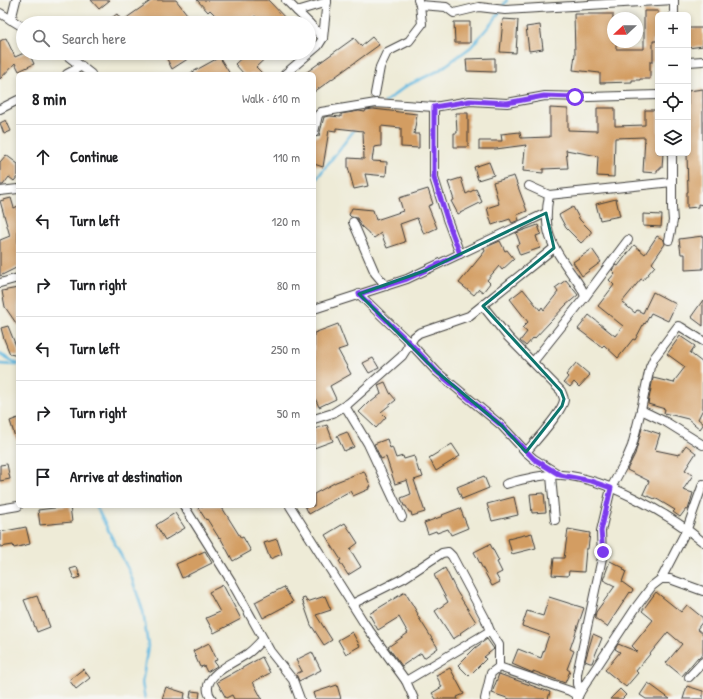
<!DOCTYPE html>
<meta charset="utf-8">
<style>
:root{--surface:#fff;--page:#f2f2f2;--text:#202124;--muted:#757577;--line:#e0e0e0}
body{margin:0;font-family:"Patrick Hand",sans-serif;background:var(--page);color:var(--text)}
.controls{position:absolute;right:12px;top:12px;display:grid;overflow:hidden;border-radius:6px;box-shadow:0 2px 6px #0003}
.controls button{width:36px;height:36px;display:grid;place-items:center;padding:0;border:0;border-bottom:1px solid var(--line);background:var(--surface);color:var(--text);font:20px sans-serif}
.compass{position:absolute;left:607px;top:12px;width:36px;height:36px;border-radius:50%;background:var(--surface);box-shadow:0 2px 6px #0003;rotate:248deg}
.stop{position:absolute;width:12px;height:12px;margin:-9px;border:3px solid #7c3aed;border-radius:50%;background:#fff}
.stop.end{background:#7c3aed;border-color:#fff;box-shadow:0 1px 4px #0008}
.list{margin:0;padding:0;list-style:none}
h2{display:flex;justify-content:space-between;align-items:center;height:52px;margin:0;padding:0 16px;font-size:17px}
h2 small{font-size:13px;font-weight:400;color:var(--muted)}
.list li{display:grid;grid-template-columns:26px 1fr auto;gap:12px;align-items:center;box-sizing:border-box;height:64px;padding:0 16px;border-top:1px solid var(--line)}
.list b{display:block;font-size:15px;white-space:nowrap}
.list em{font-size:13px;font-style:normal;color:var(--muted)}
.icon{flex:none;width:22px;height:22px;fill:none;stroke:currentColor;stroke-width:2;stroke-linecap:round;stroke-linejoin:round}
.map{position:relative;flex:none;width:703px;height:699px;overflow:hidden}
.search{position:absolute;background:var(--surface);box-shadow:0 2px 6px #0003;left:16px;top:16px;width:300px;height:44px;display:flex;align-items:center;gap:10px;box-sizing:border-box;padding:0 14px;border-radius:22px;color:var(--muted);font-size:15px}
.panel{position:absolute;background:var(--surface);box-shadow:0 2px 6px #0003;left:16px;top:72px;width:300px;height:436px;border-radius:6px}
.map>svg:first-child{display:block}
</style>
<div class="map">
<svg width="703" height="699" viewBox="0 0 703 699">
<rect width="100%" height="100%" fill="#f6f6f2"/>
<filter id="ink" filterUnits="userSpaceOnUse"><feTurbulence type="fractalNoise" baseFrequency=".025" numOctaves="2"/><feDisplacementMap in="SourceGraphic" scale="8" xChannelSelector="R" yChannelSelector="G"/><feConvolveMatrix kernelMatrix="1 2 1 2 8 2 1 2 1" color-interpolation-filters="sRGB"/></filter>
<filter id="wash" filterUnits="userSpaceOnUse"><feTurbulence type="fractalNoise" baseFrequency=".012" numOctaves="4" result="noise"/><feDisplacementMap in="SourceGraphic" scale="16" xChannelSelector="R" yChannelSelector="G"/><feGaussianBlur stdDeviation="0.9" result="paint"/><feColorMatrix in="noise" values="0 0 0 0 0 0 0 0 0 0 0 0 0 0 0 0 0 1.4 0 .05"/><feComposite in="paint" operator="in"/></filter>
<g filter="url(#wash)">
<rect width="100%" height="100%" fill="#eeebd7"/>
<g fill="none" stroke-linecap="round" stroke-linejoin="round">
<g stroke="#65bae1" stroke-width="2.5">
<path d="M385,102L406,86L438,71L471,47L495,19L507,0"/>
<path d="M314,182L355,129"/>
<path d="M0,354L18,364"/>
<path d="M0,364L17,365"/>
<path d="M96,506L130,573L143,611L148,646L142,683L145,699"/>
</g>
</g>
<g id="blocks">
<g fill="#d39d62">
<path d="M91,0H110L99,9Z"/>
<path d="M152,0H176L194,23H104L117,14L122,21Z"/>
<path d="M197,0H268L290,23H262L255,16L249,23H223L210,10L208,12Z"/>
<path d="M644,11H658V41H653V62H650V79H640V80H632V82L600,83V73L573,70L575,54L574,14H613V42H616V49H644Z"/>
<path d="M503,19L518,20L516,53L500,52Z"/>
<path d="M454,22H470V43H455Z"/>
<path d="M540,25L543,49L529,51L526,27Z"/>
<path d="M688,28H703V46L688,48Z"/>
<path d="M372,37L379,45L314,92V74H304L354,38L361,46Z"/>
<path d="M6,38L15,57L24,53H29L34,64L19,71L15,63L0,79V41Z"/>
<path d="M164,53H197L172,69Z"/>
<path d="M247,53H271L256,67L263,74H244L235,64Z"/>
<path d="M218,58H220L230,74H189Z"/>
<path d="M495,58V72L467,71L466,59Z"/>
<path d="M703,89V205L698,204V207L687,208V192H688L687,153H688V91Z"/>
<path d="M550,108L568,109V130L597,131V108H615V126L645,125V110H658V153H663L662,168H660V170H657V173L643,172L645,137L615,138L614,177L597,176L598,156L566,150L568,168L543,169V173L523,171L525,149L526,148H525L526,145L496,149H479V141H502L501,134L520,132L521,138L550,137Z"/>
<path d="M373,109L417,114L414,134H419V148L401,147V128L381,126V146L374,147L372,161L387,162L386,176L365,174L368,186L354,189L348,167V158L364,159L363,131L336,128V131L329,130L323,167L314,164V137L319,136L324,117L330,116L341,117V114L359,111L365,112L366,110Z"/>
<path d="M456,113H468V147H454V133H457Z"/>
<path d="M6,120L11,131L4,134L0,123Z"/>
<path d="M6,155L18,164V176L14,181L9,177L3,185H0V162Z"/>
<path d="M489,162L494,175L478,180L474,167Z"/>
<path d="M514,176L527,211L517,215L519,220L512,223L510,219L492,225L487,208L499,204L493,182Z"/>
<path d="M461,178L466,194L476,189L482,202L458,214L451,201L454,200L448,182Z"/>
<path d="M428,189L433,204L428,206L437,228L424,234L417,218L400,224L405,242L387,248L381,233L374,238L361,226L357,218L351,217L349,215L352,208L373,210L376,220L403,211L399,198Z"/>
<path d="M11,198L14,208L18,206V267L0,276V240L10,236L0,201Z"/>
<path d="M616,199L620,216L600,220L596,204Z"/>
<path d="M573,207L580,220L591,231V234L581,243L566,228L559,215Z"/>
<path d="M643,214L662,215L661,227L643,226Z"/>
<path d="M538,225L541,234L536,236L540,248L520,255L516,245L520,244L516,233Z"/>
<path d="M657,236L664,240L665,244L652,263L655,266L643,280L641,279L622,302L635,313L637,310L643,313L653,292L676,304L668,321L651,313L645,324L644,323L635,340L633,339L618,358L604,345L602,347L578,329L589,315L615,336L623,326L598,306L614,285L609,280L615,273L612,270L616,265L618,266L634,245L645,254Z"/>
<path d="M703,236V269L685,270V254H681L679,239Z"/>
<path d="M500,241L505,251L507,250L514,259L502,270L499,266L487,280L490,283L483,292L479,289L474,295L459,283L485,251L484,248Z"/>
<path d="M592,249L601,262L582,276L573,262Z"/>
<path d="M566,280L578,295L566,305L534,339L533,338L526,346L520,341L527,332L522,328L528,322L510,299L523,289L540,310L542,307L544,310L558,292L555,288Z"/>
<path d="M18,288V326L5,307L2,291Z"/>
<path d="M703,300V326L691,317Z"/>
<path d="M338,324L347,347L338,350L351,374L330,386L336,399L319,407L314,396V333Z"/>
<path d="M8,326L18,351V356L10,354L4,339L1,328Z"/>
<path d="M680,336L695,346L690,353L703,363V409L698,419L703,423V425L700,429L688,419L664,413L665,409L648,404L653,378L674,383L675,380L685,367L667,354Z"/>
<path d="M373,358L379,368L369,373L363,363Z"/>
<path d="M576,363L590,375L579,387L574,382L570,387L564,382L568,377L566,375Z"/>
<path d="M385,382L390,393L396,400L381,412L386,417L376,428L359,412L370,401L371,402L381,394L378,385Z"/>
<path d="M18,418V440H16L10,421Z"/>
<path d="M327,425L333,441L314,448V429Z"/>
<path d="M642,428L660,434L655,450L679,455L686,445L696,453L685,470L693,475L683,490L693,493L688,510L686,509L680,517L673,512L675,510L655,498V499L643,494L649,481L627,470L635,454Z"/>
<path d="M347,432L354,447L344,451L337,436Z"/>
<path d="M387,439L390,448L392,447L396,458L403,456L404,459L414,456L419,472L421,471L423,477L414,480L425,512L412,516L411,512H409L406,506H404L401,498L411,494L407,480L395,484L386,457L381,459L374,444Z"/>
<path d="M452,444L460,456L436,471L429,458Z"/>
<path d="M7,464L10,479L0,481V465Z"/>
<path d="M364,471L371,487H368L369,489L353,496L350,491L309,514L305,506H314V494L336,482Z"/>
<path d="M484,476L489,488L462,499L457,487Z"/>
<path d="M544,493L546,512L532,513L530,494Z"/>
<path d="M514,497L518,515L492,521L487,504Z"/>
<path d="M70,506L72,522L40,525L38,510Z"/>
<path d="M197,506H221L241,538L243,537L251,551L233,561L220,537L219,538L207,519L206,520Z"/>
<path d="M460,508L468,528L451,535L448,529L437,533L436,531L428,534L424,523L443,516L442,515Z"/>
<path d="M175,513L185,528L165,540L156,525Z"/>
<path d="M345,523L358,543L350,549L361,567L348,575L339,561L341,560L325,535Z"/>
<path d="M26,527L30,544L14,548L13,545L0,547V532Z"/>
<path d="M568,529L590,533L588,549H586L584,572L569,571L568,576L552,575L554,558H564Z"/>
<path d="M532,533L536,548L512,554L508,539Z"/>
<path d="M277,539L282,554L270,559L264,543Z"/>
<path d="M490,544L499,561L497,562L502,572L496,575L500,582L492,586L474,552Z"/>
<path d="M205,551L212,563L182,578L176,564Z"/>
<path d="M610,561L624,568L623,570L626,571L622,582L633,590L631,593L630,592L607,627L595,618L596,612L615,586L603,580Z"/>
<path d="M77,567L80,577L74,579L70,569Z"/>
<path d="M445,568L457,592L476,622L460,633L461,634L453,639L435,611L448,602L434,575Z"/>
<path d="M223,585L241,619L214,633L206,618L220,612L209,592Z"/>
<path d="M284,587L293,602L263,618L255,602Z"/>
<path d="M405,592L418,614L417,615L438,648L424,658L421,653L402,666L388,647L408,633L399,617L378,630L369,614Z"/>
<path d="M656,592L681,612L687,605L703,618V621L697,629L703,634V655L699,658L698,657L682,676L666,663L682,644L668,632L636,671L638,673L626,687L605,670L620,652L615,649L618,644L638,652L632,646L653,620L642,611Z"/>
<path d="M37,596L43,612L44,611L50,627L37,632L24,600Z"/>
<path d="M325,596L331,610L316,615L332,640L324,645L311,625L302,599L305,598L307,602Z"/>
<path d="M549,597L584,608L570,649L574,651L567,669L570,671L565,683L533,671V673L512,664L518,649L541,658L549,635L522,626L527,611L543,616Z"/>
<path d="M352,632L360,646L346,654L338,640Z"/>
<path d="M593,634L602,638L592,663H590L585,661Z"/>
<path d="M487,639L494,649L484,657L486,659L469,676L458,665L475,648Z"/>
<path d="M209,643L217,660L214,661L217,666L207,672L204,666L200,667L193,651Z"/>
<path d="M312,652L321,670L299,681L296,674L302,671L296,660Z"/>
<path d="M262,657L270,673L253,682L262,699H234L232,695L226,698L217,682Z"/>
<path d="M450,668L464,694L457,697L458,699H436L432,693L442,687L436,675Z"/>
<path d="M83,669L90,678L76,689L69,680Z"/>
<path d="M499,674L550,692L548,699H510L492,693Z"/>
<path d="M648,683L670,699H646L640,695Z"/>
<path d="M337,685L341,699H315L313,693Z"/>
<path d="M687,686L703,691V699H683Z"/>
<path d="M166,687L185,693L184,699H162Z"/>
<path d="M620,689L626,695L622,699H610Z"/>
<path d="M191,691L200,692L199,699L190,698Z"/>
</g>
</g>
</g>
<g filter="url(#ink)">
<use href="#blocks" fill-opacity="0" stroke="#3c3b38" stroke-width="1"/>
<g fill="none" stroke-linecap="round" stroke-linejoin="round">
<defs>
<g id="minor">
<path d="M286,0L309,23"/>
<path d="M418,0L420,5L446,7L454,13L479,7L505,10L674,0"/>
<path d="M297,11L327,2"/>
<path d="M0,13L23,27"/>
<path d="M674,15V0"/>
<path d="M11,20L16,0"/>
<path d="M309,23L323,38"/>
<path d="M64,53L91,74"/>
<path d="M688,62L703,61"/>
<path d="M67,74L82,66"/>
<path d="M285,74L318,46L323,38L327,0"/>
<path d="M375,94L380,67L387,52L409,41L422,24L420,5"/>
<path d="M434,107V178L447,219L460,254"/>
<path d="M0,109L18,100"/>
<path d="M314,132L318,115L321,112L376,103L434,107L470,101L507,103L545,96L588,97L658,95"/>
<path d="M529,186L549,195C542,231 551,244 571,273C577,281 583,288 585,297L533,362"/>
<path d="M0,191L18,189"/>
<path d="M549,195L672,182"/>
<path d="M353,222L375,273L386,286"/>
<path d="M669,240L673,221L672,208V153"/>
<path d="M0,283L18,278"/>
<path d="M359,294L411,344L437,372L502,426L526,452"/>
<path d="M585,297L628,240"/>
<path d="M483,306L508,337L561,391C562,394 564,397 564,400C563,411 534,443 526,452L534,459L560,475"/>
<path d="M314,309L407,279L546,213"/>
<path d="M345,406L368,444L402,517"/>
<path d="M641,410L666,422L703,445"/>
<path d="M314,419L333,413L349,403L402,356L414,337L419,333L469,316L554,248"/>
<path d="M551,476L555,520"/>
<path d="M506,484C520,480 546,474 561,475C606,478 668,513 703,542"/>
<path d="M184,506L231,581L270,651L293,680L300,699"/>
<path d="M290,506L364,623L406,681"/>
<path d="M0,509L18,506"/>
<path d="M661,579H670L703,591"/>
<path d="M352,604L404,578L442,553L448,552L452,556L485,618L490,631L499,645V667L491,673L485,699"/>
<path d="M499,667L570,691L578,696"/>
<path d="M689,677L703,662"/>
<path d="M580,692L577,684V674L602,558L601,531L611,488L626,460L632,446L641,410L650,367L654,358L678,326L681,327L703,341"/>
<path d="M212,699C195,678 233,663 247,654C253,650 258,644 263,639"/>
<path d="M414,699L406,681L490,631"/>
<path d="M577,699L580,692L637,606L652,586L661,579L687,529L703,484"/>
</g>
</defs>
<use href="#minor" stroke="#3c3b38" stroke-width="10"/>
<use href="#minor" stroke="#fff" stroke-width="8"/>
</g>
</g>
<g fill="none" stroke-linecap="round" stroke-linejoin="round" filter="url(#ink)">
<path stroke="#7c3aed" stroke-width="5" d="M575,97L544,96L507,103L470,101L434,107V178L447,219L460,254L407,279L359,294L411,344L437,372L502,426L534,459L560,475L591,481L611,488L601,531L603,552"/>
</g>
<path fill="none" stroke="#0f766e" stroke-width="3" stroke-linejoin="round" d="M546,213L554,248L483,306L561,391L564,399L562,406L526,452L502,426L437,372L359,294L427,270Z"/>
</svg>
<div class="controls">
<button>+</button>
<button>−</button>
<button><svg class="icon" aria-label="locate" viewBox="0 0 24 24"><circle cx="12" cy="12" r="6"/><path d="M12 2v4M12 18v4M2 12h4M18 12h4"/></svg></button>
<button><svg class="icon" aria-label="layers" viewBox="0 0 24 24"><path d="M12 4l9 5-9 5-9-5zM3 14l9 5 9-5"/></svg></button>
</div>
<svg class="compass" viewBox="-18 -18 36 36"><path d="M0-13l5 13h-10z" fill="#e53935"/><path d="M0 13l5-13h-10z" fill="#757577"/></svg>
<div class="stop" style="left:575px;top:97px"></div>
<div class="stop end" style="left:603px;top:552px"></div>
<div class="search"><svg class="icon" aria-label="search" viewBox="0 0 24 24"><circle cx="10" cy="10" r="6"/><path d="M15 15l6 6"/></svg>Search here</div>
<section class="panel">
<h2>8 min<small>Walk · 610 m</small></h2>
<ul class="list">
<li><svg class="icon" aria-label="ahead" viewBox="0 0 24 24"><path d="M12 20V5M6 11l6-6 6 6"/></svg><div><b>Continue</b></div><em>110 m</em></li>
<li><svg class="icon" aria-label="left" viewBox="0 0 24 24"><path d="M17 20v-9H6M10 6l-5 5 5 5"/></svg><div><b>Turn left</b></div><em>120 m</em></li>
<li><svg class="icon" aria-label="right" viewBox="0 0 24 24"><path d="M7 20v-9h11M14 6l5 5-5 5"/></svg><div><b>Turn right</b></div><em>80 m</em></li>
<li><svg class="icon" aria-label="left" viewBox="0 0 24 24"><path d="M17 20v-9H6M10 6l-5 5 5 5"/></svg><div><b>Turn left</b></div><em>250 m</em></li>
<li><svg class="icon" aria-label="right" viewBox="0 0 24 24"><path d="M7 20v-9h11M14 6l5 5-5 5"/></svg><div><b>Turn right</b></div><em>50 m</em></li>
<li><svg class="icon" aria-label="arrive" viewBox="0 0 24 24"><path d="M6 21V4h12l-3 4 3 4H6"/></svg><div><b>Arrive at destination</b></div></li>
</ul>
</section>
</div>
